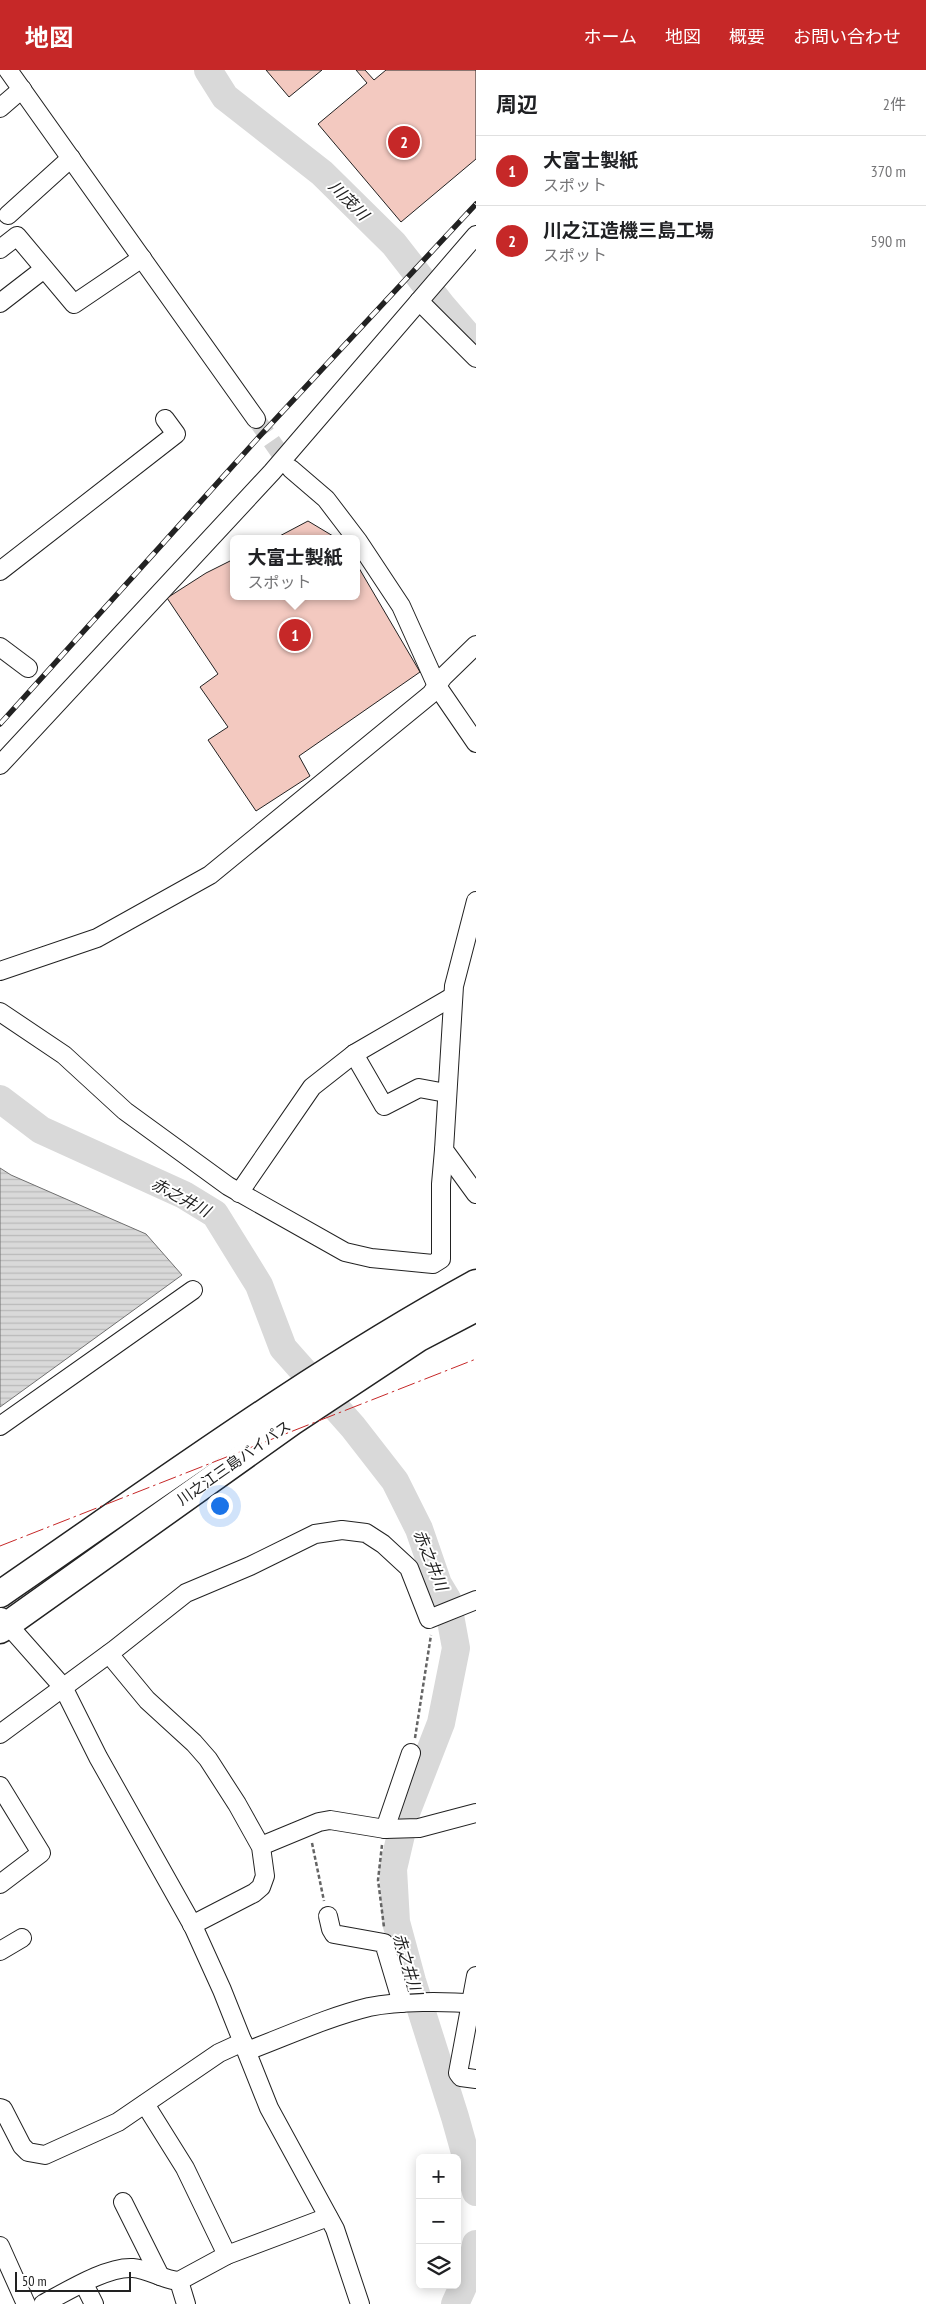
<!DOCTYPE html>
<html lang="ja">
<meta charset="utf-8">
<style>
:root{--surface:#fff;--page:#f2f2f2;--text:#202124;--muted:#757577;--line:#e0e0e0;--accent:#c62828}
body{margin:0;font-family:"PT Sans Narrow","Noto Sans JP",sans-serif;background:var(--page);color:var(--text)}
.controls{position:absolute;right:15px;bottom:15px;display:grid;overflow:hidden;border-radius:8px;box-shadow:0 2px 12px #0003}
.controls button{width:45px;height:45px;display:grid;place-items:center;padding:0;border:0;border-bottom:1px solid var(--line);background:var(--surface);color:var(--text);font:25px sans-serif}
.scale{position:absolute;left:15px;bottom:12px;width:116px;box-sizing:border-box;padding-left:5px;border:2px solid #222;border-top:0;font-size:14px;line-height:18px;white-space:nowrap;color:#222;-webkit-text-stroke:4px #fff;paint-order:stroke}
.you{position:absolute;left:219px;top:1435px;width:18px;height:18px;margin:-12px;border:4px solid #fff;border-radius:50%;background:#1a73e8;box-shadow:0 0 0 8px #1a73e833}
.badge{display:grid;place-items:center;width:32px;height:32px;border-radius:50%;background:var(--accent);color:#fff;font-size:16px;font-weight:700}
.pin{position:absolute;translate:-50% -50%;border:2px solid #fff;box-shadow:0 1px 5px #0006}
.popup{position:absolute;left:230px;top:465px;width:130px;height:65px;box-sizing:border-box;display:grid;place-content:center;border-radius:8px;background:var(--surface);filter:drop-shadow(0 1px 4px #0005);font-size:16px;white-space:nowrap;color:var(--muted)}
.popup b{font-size:19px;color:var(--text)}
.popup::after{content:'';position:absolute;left:50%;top:100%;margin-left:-10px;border:10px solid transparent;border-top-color:var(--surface)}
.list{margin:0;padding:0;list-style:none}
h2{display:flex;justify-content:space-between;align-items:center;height:65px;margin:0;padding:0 20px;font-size:21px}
h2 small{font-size:16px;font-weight:400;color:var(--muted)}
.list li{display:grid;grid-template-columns:32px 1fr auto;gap:15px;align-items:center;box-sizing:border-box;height:70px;padding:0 20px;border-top:1px solid var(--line)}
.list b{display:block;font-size:19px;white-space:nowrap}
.list p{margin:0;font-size:16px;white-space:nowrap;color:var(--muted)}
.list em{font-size:16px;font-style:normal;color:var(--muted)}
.icon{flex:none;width:28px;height:28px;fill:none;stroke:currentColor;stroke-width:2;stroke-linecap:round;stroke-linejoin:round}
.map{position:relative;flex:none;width:476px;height:2234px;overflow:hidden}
header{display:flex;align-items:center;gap:30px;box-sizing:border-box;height:70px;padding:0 25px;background:var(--accent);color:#fff}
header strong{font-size:24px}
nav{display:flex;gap:28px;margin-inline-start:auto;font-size:18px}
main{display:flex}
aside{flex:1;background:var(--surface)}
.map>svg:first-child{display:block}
</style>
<header>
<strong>地図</strong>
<nav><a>ホーム</a><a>地図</a><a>概要</a><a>お問い合わせ</a></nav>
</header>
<main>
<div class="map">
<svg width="476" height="2234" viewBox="0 0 476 2234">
<defs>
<pattern id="water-rules" width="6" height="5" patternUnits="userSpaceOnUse" patternTransform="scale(1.25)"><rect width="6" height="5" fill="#d9d9d9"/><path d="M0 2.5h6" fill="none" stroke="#bababa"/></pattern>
</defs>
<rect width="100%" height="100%" fill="#fff"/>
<path fill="url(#water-rules)" stroke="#6f6f6f" d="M0,1098L11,1105L146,1164L182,1205L0,1337Z"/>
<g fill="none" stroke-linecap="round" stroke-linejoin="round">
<g stroke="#d9d9d9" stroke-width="28">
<path d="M208,0L225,27L322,103L394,174L443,237L476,275"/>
<path d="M0,1029L41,1060L184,1125L215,1144L259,1215L283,1278L353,1357L395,1411L419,1459L438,1514L447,1529L456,1578L441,1653L406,1743L393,1799L396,1852L412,1911L455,2047L476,2122"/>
<path d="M455,2234L471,2199L476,2174"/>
</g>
</g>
<g fill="#f3c9c0" stroke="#222">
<path d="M266,0H322L289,27Z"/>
<path d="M356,0H365L374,10L386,0H476V89L401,152L318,54L367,13Z"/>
<path d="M308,451L338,469H274Z"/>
<path d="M234,489V526H356V493L420,602L299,686L310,706L256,741L208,670L228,657L200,617L218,604L167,528L206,503Z"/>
</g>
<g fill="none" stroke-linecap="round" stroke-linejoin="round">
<path stroke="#d3d3d3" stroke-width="18" stroke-dasharray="18 9" stroke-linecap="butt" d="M256,349L291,399"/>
<defs>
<g id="minor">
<path d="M8,0L256,349"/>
<path d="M0,38L22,19"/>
<path d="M8,145L71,88"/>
<path d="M0,179L17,166L74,234L142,188"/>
<path d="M419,231L476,288"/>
<path d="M0,233L44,199"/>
<path d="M291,399L326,429L358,471L401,536L437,616L476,673"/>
<path d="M0,501L176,364L165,349"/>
<path d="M0,577L28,598"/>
<path d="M0,695L272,402L476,165"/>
<path d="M476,831L454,916L444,1080L476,1124"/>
<path d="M0,901L97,868L210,805L431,624L443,607L476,575"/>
<path d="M0,942L64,985L125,1041L228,1116L345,1182L371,1188L433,1194L441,1189V1114L444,1080"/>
<path d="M354,984L384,1036L419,1018L446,1023"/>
<path d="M239,1123L312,1017L354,984L452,927"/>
<path d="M0,1356L193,1220"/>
<path d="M1,1547L63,1617L98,1687L193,1856L222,1920L269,2038L335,2159L360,2234"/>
<path d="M109,1584L147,1630L194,1673L208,1689L237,1734L261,1777L265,1806L261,1817L254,1823L192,1855"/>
<path d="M0,1664L114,1580L186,1523L250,1496L315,1464L342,1460L366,1463L383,1474L409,1498L429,1549L476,1530"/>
<path d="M0,1716L41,1783L0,1814"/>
<path d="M385,1759L411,1683"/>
<path d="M261,1776L319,1752L330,1750L385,1759L419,1758L476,1743"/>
<path d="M328,1846L331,1859L334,1864L384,1873L402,1933"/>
<path d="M0,1881L22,1868"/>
<path d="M476,1906L458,2003L461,2007L476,2009"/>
<path d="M247,1981C287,1966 328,1947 369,1937C399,1931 446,1931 476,1934"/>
<path d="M145,2034L185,2098L227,2185"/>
<path d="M0,2038L3,2039L22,2076L28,2082L45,2085L118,2052L219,1983L243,1972"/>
<path d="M123,2132L160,2206"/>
<path d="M0,2176L26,2234"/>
<path d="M179,2211L186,2234"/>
<path d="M84,2214L94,2234"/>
<path d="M43,2234C66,2222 107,2196 133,2198C149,2199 163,2210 179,2211L227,2185L328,2147"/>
</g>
<g id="highway">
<path d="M0,1524C156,1417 310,1304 476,1213"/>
<path d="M0,1560L292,1352L419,1268L476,1238"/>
</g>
</defs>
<use href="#minor" stroke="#222" stroke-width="20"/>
<use href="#highway" stroke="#222" stroke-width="29"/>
<g stroke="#646464" stroke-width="2.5" stroke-dasharray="4 2.5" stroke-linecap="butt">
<path d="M415,1668L431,1565"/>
<path d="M312,1773L324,1831"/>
<path d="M382,1775L378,1810L384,1857"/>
</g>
<use href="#minor" stroke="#fff" stroke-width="18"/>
<use href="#highway" stroke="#fff" stroke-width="26"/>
<defs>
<path id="rail" d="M0,654L258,368L476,134"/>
</defs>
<use href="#rail" stroke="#222" stroke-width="5.5"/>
<use href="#rail" stroke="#fff" stroke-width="4" stroke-dasharray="11" stroke-linecap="butt"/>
<path stroke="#c62828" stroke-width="1" stroke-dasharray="18 4 2.5 4" stroke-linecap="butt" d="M0,1476L476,1289"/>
</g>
<g text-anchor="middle" stroke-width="4" stroke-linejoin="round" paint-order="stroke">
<g font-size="15" fill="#222" stroke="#fff">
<text transform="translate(234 1393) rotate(-35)" y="5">川之江三島バイパス</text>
</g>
<g font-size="16" font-style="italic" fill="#222" stroke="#fff">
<text transform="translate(349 130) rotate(45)" y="6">川茂川</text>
<text transform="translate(181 1127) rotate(28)" y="6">赤之井川</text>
<text transform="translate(431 1490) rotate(68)" y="6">赤之井川</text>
<text transform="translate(408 1894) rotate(73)" y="6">赤之井川</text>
</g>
</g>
</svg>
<div class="controls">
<button>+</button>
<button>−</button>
<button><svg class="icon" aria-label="layers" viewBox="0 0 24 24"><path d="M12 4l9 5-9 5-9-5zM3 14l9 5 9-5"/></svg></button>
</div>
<div class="scale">50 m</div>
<div class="you"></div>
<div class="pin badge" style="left:295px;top:565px">1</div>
<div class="popup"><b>大富士製紙</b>スポット</div>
<div class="pin badge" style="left:404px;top:72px">2</div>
</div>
<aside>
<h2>周辺<small>2件</small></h2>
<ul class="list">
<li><span class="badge">1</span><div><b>大富士製紙</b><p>スポット</p></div><em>370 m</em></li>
<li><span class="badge">2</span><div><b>川之江造機三島工場</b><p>スポット</p></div><em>590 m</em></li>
</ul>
</aside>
</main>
